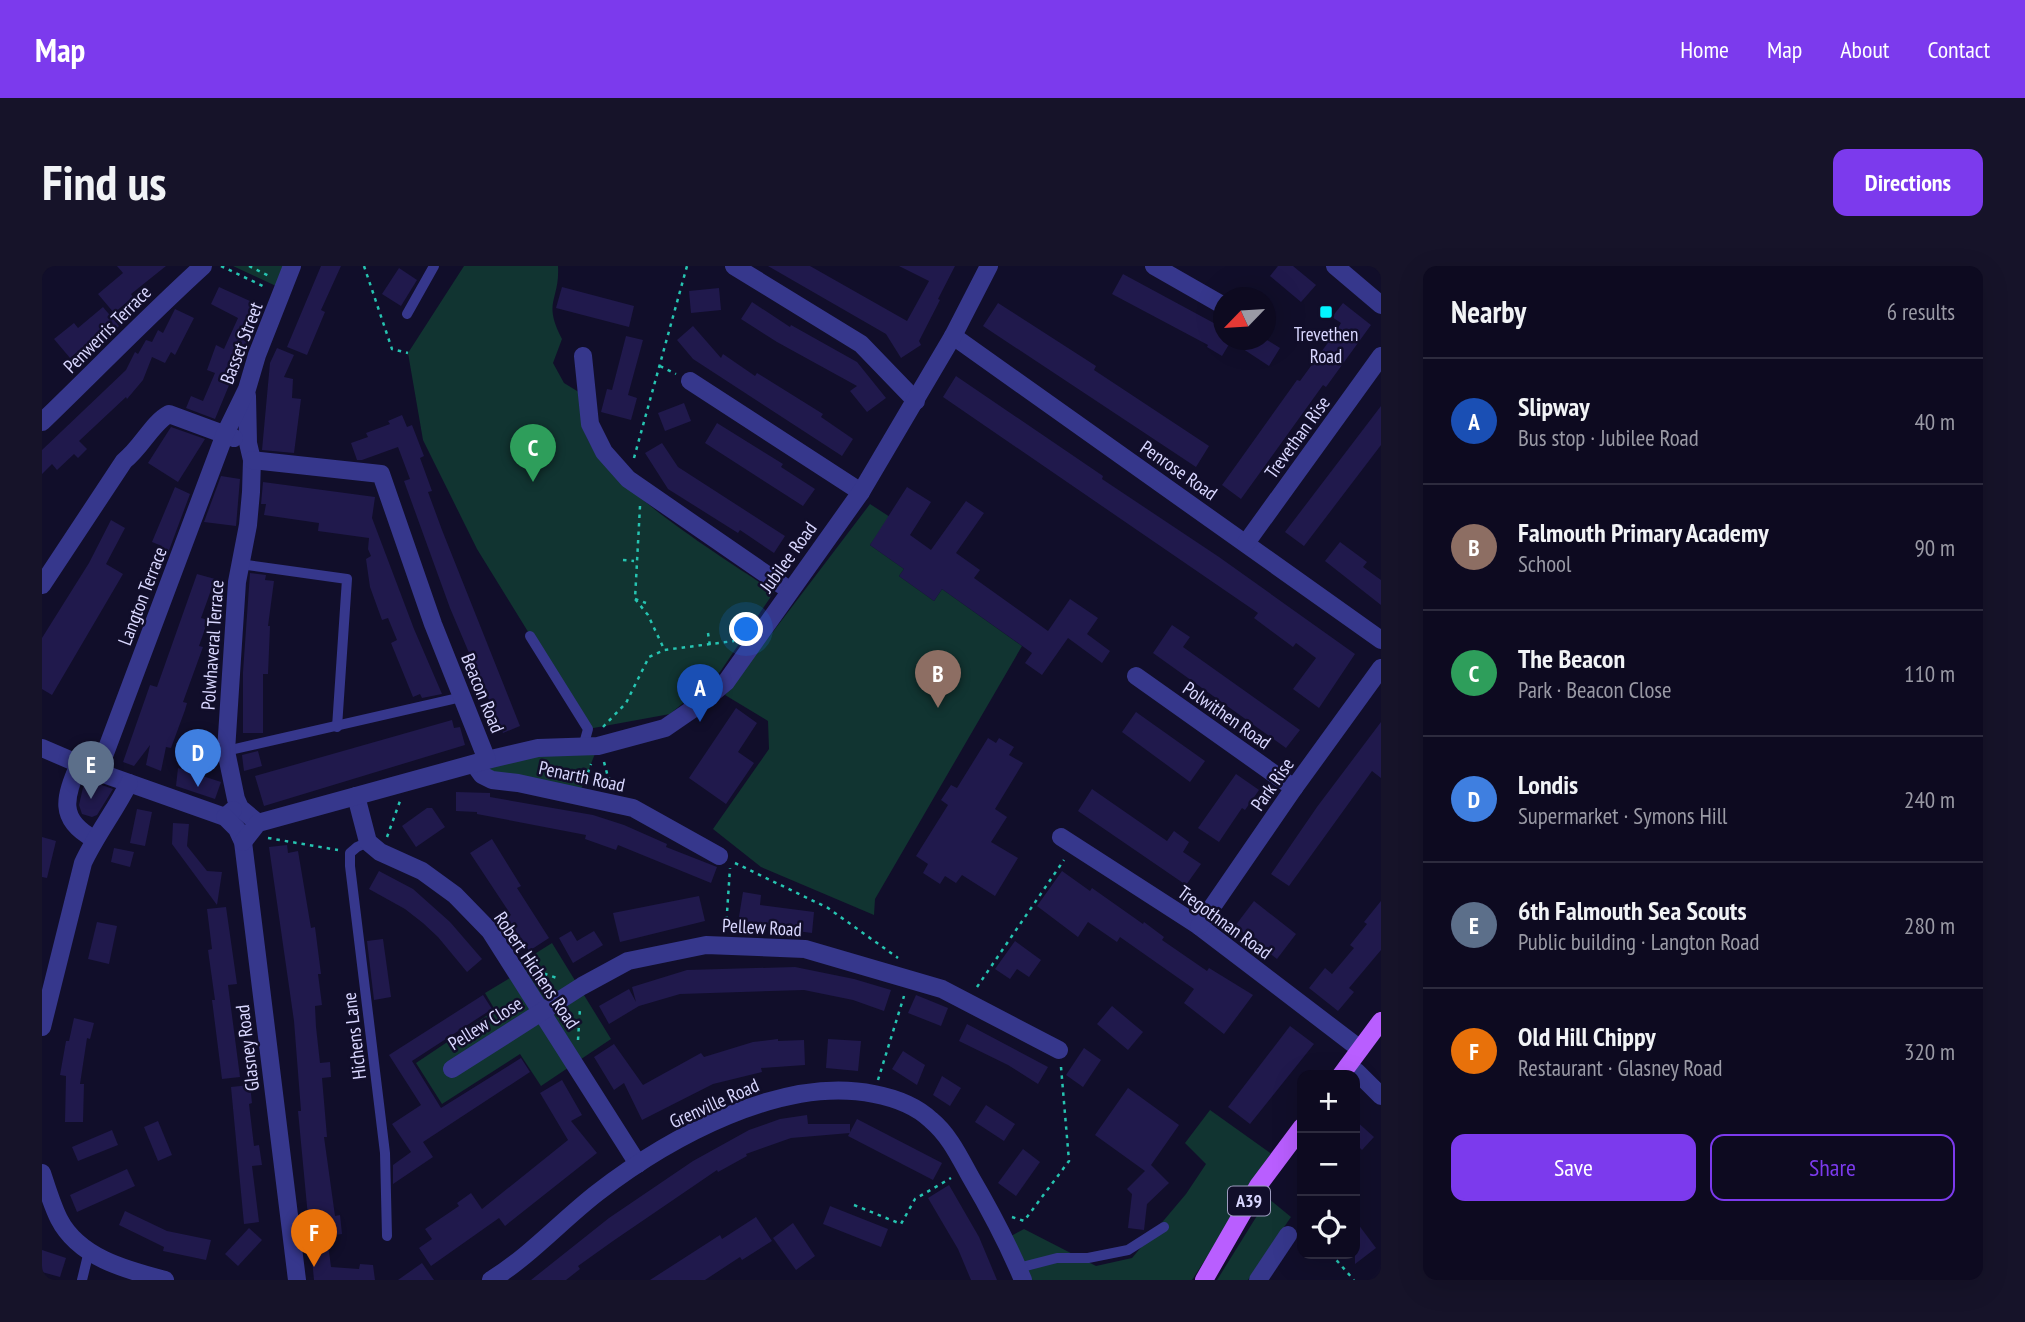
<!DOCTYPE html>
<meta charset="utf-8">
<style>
:root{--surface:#0d0a20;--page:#161329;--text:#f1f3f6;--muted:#9a9aa5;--line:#2d2b3e;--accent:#7c3aed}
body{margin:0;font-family:"PT Sans Narrow",sans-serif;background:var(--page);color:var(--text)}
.controls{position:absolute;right:21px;bottom:21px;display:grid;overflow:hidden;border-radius:14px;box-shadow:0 7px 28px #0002}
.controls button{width:63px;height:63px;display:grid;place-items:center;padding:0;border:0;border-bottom:2px solid var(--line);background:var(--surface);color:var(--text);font:35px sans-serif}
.compass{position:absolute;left:1171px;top:21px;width:63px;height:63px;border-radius:50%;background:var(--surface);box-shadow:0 7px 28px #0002;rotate:245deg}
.you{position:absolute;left:705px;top:364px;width:24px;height:24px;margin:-18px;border:5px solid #fff;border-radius:50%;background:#1a73e8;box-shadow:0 0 0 10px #1a73e833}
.badge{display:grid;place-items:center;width:46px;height:46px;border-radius:50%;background:var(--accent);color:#fff;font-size:23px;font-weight:700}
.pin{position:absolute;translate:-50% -58px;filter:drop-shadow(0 2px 4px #0008)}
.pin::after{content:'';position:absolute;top:37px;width:24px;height:21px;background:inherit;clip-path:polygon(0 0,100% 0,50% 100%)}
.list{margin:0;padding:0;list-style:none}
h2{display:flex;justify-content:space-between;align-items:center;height:91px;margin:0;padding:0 28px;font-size:30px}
h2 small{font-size:23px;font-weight:400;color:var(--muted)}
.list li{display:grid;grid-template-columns:46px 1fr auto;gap:21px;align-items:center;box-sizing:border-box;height:126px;padding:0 28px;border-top:2px solid var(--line)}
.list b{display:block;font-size:26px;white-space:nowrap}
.list p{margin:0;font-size:23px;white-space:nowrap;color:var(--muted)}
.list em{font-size:23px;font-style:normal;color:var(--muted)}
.actions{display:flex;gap:14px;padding:21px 28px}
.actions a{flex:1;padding:16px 0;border:2px solid var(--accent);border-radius:14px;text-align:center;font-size:24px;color:var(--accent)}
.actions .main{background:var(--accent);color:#fff}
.icon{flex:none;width:38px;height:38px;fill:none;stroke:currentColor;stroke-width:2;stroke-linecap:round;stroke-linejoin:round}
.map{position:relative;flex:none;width:1339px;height:1014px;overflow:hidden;border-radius:14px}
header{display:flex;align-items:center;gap:42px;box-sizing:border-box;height:98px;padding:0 35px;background:var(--accent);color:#fff}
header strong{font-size:33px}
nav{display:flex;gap:38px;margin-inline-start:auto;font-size:24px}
.intro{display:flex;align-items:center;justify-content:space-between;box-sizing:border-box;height:168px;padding:0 42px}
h1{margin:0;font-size:49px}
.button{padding:18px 32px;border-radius:14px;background:var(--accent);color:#fff;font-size:24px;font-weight:700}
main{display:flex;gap:42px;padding:0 42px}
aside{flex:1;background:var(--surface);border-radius:14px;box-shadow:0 7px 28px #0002}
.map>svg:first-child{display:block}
</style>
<header>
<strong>Map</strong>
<nav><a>Home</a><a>Map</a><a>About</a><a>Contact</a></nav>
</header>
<div class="intro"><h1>Find us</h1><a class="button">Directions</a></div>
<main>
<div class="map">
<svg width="1339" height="1014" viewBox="0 0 1339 1014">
<rect width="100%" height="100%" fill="#110e2a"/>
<g fill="#113431">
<path d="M191,0H242L234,20Z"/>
<path d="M422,0H516C518,35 500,35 520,73L511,97L522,117L540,128C540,138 539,150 541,160C551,214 686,294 732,326L678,406L628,448L546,463L435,283L381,174L366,87Z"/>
<path d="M828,238L848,251L828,279L862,303L857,310L892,335L900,323L980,380L833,633L832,649L719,601L671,563L727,483L726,455L683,429Z"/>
<path d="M556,480L536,531L440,509L445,494Z"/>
<path d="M510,677L569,773L499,820L478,788L400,838L374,797L453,744L443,727L468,712L464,706Z"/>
<path d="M1168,844L1231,889L1150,1014H988L969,970L982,963L1054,1000L1090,992L1144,928L1164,898L1143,877Z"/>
<path d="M1226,932L1249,951L1206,1014H1175Z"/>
</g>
<g fill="#20194c">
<path d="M75,0H124L89,28L91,31L72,47L56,28L81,7Z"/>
<path d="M279,0H299L279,44L283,46L265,89L245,81Z"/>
<path d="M726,0H768L865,55L887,15L857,0H913L896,33L898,34L877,75L879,79L859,92L844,68Z"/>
<path d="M1236,0H1251L1274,19L1259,36L1228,10Z"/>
<path d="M357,2L375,14L359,40L340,28Z"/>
<path d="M1081,8L1181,62V74H1225L1238,82L1227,100L1189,75L1180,90L1165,81L1166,79L1070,28Z"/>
<path d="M177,21L217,39L201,74L205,76L173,153L144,142L149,130L161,135L173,107L165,104L174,79L182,83L196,52L169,38Z"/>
<path d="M520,21L592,40L587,61L514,42Z"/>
<path d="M677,22L679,44L649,47L647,25Z"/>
<path d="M710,36L748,61L749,59L815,96L844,132L825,146L808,125L815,120L735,76L699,53Z"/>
<path d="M956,37L1054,100L1052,104L1167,180L1154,201L941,60Z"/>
<path d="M1301,37L1329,59L1284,121L1281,119L1199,233L1180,219L1255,114L1258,115L1293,67L1299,57L1290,51Z"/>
<path d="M61,41L77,60L58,76L53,71L28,92L12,73L32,57L36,62Z"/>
<path d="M133,43L152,52L133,89L129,86L123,97L110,91L101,114L85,133L84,131L37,175L45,183L36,192L32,188L15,204L10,198L0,208V184L84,104L93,86L96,88L104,74L110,76L116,64L121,67Z"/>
<path d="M651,60L679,92L681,88L713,110L715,107L781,148L779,151L811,173L800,190L651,93L635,74Z"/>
<path d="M584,70L601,74L586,129L595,132L589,154L559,146L565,123L570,124Z"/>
<path d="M235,82L252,89L242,111L251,113L250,132L259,133L252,187L220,184L228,97Z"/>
<path d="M914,110L1061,210L1060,213L1177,291L1313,388L1277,442L1251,423L1274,392L1254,377L1251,381L1212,352L1216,347L901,131Z"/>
<path d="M642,137L649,155L623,165L616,147Z"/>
<path d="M1339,140V179L1262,280L1243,266Z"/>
<path d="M360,149L365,161L370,159L382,190L378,192L390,225L386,226L400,264L478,460L461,467L408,342L362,215L368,213L356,181L320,194H315L309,177L326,171L324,167L348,158L346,155Z"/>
<path d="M675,157L741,198L739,201L773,223L761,240L663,177Z"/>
<path d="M129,161L163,173L136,216L106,197Z"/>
<path d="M620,177L636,201L743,270L732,287L698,264L696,267L626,223L603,187Z"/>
<path d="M179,210L198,213L194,260L162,256Z"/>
<path d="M221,216L333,231L330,252L372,363L400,428L380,432L378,428L371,431L349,377L355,374L346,352L340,354L328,321L324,293L329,290L326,283L327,272L276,265L277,257L222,249L224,238H219Z"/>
<path d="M133,221L148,228L126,287L119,284L120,280L110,276Z"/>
<path d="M865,221L889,236L868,269L889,284L924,235L942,247L914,287L938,304L932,312L1006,365L1028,333L1056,352L1045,368L1068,385L1060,397L1026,372L1000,409L983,397L990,387L900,323L892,335L857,310L862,303L828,279Z"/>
<path d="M69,254L83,262L64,298L81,308L10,429L0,423V372L47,297Z"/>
<path d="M1298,276L1325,296L1321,301L1339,314V339L1283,295Z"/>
<path d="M208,307L224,309L223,314L232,315L226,360H228L226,408H221V467H201V406Z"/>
<path d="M155,308L173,313L159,352L166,354L157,380L161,381L141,436L145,437L143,444L129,482L124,481L119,505L104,499L108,479L92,500L81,496L108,419L115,421Z"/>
<path d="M1130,359L1148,371L1141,381L1258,464L1244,482L1111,387Z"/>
<path d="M694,442L715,457L696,486L712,497L684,538L647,512Z"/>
<path d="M1094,446L1163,495L1148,516L1080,466Z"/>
<path d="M410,454L412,462L418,461L423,479L222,540L213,510Z"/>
<path d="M1339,456V512L1330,505L1247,620L1229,608L1275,541Z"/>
<path d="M946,472L954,477L957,472L972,481L967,489L981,497L953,543L965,551L949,576L976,592L953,630L920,609L914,617L903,610L898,618L881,607L886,598L874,590L906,539L899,534L909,519L915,522Z"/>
<path d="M216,485L220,500L202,505L200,489Z"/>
<path d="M136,502L179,516L173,533L134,520Z"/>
<path d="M1194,508L1217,524L1203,544L1200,542L1177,576L1156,562Z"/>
<path d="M43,513L71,523L55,549L50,551L40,548L37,539Z"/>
<path d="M1050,523L1125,575L1132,565L1147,576L1141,586L1159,598L1144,619L1036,545Z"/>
<path d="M414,526L448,527V531L551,549L582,559L625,578L624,581L675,601L669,617L576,579L574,584L543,573L544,569L435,548V546L414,545Z"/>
<path d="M385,542H390L403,561L374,581L360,560Z"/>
<path d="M95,543L110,546L103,580L88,577Z"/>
<path d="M131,557L147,558L145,580L165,605L180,606L175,639L130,578Z"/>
<path d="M0,571L14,575L5,612L0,611Z"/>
<path d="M450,573L479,620L475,622L507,672L487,685L465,652L469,649L428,587Z"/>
<path d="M245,579L246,587L256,585L269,662L273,661L279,708H276L280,739L273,740L274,761L278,797L288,796L289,811L280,812L285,871H282L293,950L298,949L300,968L285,970L289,1001L317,1003L318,998L331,999L333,1014H272L256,845H259L252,755L227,581Z"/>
<path d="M72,582L92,586L88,601L69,596Z"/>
<path d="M337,605L371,623L408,656L440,693L425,706L396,671L381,657L363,643L327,623Z"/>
<path d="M1020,605L1048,625L1050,622L1101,658L1102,656L1122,671L1120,674L1165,705L1167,702L1211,729L1182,768L1142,737L1152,723L1078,671L1075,676L1046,656L1036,671L995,640Z"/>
<path d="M701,626L719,629L718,639L772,646L770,667L696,657Z"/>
<path d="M657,630L663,655L578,676L571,647Z"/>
<path d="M1212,635L1254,668L1235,693L1193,660Z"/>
<path d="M1339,635V684L1307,722L1312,726L1296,745L1267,722L1283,702L1290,708L1312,682L1308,679L1325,658L1322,656Z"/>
<path d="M184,641L195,718L186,719L198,811L180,813L170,734H173L166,684L170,683L165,643Z"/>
<path d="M55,656L75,660L67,698L46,693Z"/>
<path d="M529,665L535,675L552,665L561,679L531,697L517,672Z"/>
<path d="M341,673L349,731L332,734L325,675Z"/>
<path d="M973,675L999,694L987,711L975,703L968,713L953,703Z"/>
<path d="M753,701L812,713L849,724L842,745L811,734L762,724L638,728L597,740L567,758L557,740L587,723L594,736L590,721L645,704Z"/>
<path d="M441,729L450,743L370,795L399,842L479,792L488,806L381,876L391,891L351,918V899L369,886L350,858L379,839L347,789Z"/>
<path d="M874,729L906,742L899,760L866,747Z"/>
<path d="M1070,740L1101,766L1086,784L1055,758Z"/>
<path d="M32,752L52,757L48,773L45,772L38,818H42L41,856H23L24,810L18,809L24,775H27Z"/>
<path d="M925,758L1006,801L996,818L966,799L917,775Z"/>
<path d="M1248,760L1272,778L1208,858L1186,841Z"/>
<path d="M736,773V775L762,774L763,799L719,802L720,806L671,818L600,854L582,817L572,824L552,791L572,778L601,819L659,787L662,791L711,776Z"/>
<path d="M786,773L819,775L816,805L784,802Z"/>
<path d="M1042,782L1059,794L1041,821L1024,809Z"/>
<path d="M861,785L883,799L875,819L850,803Z"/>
<path d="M900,810L919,822L908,840L891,829Z"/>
<path d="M520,814L540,849L529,855L555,887L463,960L457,952L389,1000L377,982L390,973L383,963L417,940L415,937L429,927L440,943L526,874L498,827Z"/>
<path d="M208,819L210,837L207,838L212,880L217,879L220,899L210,900L217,956L202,958L189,821Z"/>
<path d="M1086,822L1137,859L1109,899L1127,917L1105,938L1102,964L1086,962L1090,928L1085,923L1103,905L1053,869Z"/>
<path d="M944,839L973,858L962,875L933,856Z"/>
<path d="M765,849L766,858H808V867L749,872L704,888L705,890L676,906L675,904L571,975L536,1000L538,1003L524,1014H489L567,952L651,895L707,864L738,853Z"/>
<path d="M815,853L900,897L891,914L806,870Z"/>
<path d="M1313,854L1332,871L1320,884L1313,877Z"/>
<path d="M116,855L130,889L116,895L102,861Z"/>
<path d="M70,864L76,879L36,895L30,881Z"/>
<path d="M981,883L998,896L974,930L956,917Z"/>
<path d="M85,903L93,920L35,946L28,929Z"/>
<path d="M907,919L937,971L955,1014H929L916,983L886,932Z"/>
<path d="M788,940L846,963L839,981L781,958Z"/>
<path d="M83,945L125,965L169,974L164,994L121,985L122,981L77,959Z"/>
<path d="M714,951L730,975L700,994L698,991L663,1014H608L678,969L680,973Z"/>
<path d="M1313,954L1334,982L1313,998Z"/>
<path d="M751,957L773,990L754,1004L731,972Z"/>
<path d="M207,962L220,974L196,1000L183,988Z"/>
<path d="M0,984L24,992L18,1011L0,1006Z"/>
<path d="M380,997L392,1014H356Z"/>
</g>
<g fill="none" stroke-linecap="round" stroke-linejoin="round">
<g stroke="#26c4b1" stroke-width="2.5" stroke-dasharray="3.5 5" stroke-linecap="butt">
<path d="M179,0L225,22"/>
<path d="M207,0L229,11"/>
<path d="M322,0L350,83L366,87"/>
<path d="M618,100L634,108"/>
<path d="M592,192L645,0"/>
<path d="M598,240L593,333L606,349L622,383"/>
<path d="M581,294L592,295"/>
<path d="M593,333L604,337"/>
<path d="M666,367L668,380"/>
<path d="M561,461L584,437L607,391L622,384L692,375"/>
<path d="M562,496L566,511L574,521"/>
<path d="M543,515L549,498"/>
<path d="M345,571L358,535"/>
<path d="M226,572L296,584"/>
<path d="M693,597L786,642L856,692"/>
<path d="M684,662L688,602"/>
<path d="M494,705L518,713"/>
<path d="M935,721L1022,594"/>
<path d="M536,774L538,742"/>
<path d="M836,814L862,730"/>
<path d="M812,939L859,958L873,933L909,912"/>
<path d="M970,951L982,955L1027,895L1019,801"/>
<path d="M1289,988L1312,1014"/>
</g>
<g stroke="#36378c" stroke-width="10">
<path d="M365,48L392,0"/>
<path d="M198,298L305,313L295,461"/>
<path d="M488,370L546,463L541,481"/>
<path d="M184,485L420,431"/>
<path d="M326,576L315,581L308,587V600L343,887L345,970"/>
<path d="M976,1002L1015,992H1046L1086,984L1122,961"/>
<path d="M40,1014L47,985"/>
</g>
<g stroke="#36378c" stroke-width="18">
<path d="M692,0L819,78L874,135"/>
<path d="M1112,0L1182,40"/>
<path d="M1293,0L1339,39"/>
<path d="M911,70L1339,374"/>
<path d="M541,90L548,158L562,186L586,213L747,324"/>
<path d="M648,115L819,226"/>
<path d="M205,130L206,177L210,194L209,226L206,259L195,316L184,485L194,533L198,542L216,557"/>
<path d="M0,156C54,104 106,50 161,0"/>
<path d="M1204,277L1339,90"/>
<path d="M0,319L82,195C100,181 110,157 127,148L192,172"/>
<path d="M1094,410L1252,522"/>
<path d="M0,482L56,506L183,551L191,544"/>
<path d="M445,494L496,482L556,480L623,462L655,440L684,416L819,226L911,70L947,0"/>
<path d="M37,498C23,531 15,553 52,573"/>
<path d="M432,498L440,509L450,514L476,517L591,542L677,590"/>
<path d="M56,506L183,168L205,123L215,89L250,0"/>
<path d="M314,530L326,576L338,586L380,605L413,629L448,665L596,898"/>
<path d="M183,551L195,563L201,576L255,1014"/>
<path d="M1019,571L1157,660L1318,783"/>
<path d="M201,576L216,557L445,494L391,358L339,208L210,194"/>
<path d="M1157,660L1252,522L1339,402"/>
<path d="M0,761L41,597C54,569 73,545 87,517"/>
<path d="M1305,801L1315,806L1339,830"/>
<path d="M410,803L540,720L586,695L664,679L763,683L900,723L1017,784"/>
<path d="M0,907C5,922 10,939 17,953C37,992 85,1004 123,1014"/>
<path d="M449,1014C488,990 519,955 555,927C626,872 740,809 832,828C853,832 873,839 889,854C907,869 917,890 928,910C948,944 966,978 981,1014"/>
<path d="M1216,1014L1246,969"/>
</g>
<g stroke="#b95eff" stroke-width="18">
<path d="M1299,809L1339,755"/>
<path d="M1162,1014L1216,920L1260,861"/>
</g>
</g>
<rect fill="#03f4ff" stroke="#110e2a" stroke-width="2.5" x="1277" y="39" width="14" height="14" rx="3.5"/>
<g text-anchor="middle" stroke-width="5" stroke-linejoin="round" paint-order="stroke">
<rect fill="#110e2a" stroke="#9d9bbf" stroke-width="2" x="1186" y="920.5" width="42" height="29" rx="5"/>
<g font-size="18" font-weight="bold" fill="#d9d7ff">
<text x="1207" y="941">A39</text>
</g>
<g font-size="19" fill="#d9d7ff" stroke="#110e2a">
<text transform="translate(65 63) rotate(-45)" y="7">Penwerris Terrace</text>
<text transform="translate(199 77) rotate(-69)" y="7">Basset Street</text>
<text transform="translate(1255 171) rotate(-54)" y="7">Trevethan Rise</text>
<text transform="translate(1137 204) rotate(35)" y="7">Penrose Road</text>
<text transform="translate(746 291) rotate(-54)" y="7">Jubilee Road</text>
<text transform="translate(100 330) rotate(-69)" y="7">Langton Terrace</text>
<text transform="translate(170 379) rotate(-86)" y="7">Polwhaveral Terrace</text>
<text transform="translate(441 427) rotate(68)" y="7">Beacon Road</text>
<text transform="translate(1185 449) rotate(35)" y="7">Polwithen Road</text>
<text transform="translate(540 510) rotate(12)" y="7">Penarth Road</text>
<text transform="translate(1230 518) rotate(-55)" y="7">Park Rise</text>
<text transform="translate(1183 656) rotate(36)" y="7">Tregothnan Road</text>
<text transform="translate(720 661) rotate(3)" y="7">Pellew Road</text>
<text transform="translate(495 704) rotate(56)" y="7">Robert Hichens Road</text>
<text transform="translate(443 757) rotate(-32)" y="7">Pellew Close</text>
<text transform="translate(312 770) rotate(-97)" y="7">Hichens Lane</text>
<text transform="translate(205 782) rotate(-97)" y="7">Glasney Road</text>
<text transform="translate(672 837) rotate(-24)" y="7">Grenville Road</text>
</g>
<g font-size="19" fill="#d9d7ff" stroke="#110e2a">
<text x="1284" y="75">Trevethen<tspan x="1284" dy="22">Road</tspan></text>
</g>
</g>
</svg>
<div class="controls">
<button>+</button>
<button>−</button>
<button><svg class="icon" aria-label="locate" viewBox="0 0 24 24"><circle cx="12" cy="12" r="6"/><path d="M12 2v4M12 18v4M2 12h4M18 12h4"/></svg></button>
</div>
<svg class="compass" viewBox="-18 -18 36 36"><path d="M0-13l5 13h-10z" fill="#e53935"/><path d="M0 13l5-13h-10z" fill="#9a9aa5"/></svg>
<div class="you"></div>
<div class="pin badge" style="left:658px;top:456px;background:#1a4fb4">A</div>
<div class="pin badge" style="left:896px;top:442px;background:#8d6e63">B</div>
<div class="pin badge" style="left:491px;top:216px;background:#2e9e5b">C</div>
<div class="pin badge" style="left:156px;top:521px;background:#3f7fe0">D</div>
<div class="pin badge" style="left:49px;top:533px;background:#5c6f8a">E</div>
<div class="pin badge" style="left:272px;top:1001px;background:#e8710a">F</div>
</div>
<aside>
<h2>Nearby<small>6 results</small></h2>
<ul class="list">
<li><span class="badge" style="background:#1a4fb4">A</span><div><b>Slipway</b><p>Bus stop · Jubilee Road</p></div><em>40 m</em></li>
<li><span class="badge" style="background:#8d6e63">B</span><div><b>Falmouth Primary Academy</b><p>School</p></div><em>90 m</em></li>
<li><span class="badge" style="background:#2e9e5b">C</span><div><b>The Beacon</b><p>Park · Beacon Close</p></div><em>110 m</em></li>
<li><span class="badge" style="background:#3f7fe0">D</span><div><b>Londis</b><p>Supermarket · Symons Hill</p></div><em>240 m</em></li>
<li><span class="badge" style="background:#5c6f8a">E</span><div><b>6th Falmouth Sea Scouts</b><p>Public building · Langton Road</p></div><em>280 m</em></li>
<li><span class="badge" style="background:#e8710a">F</span><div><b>Old Hill Chippy</b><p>Restaurant · Glasney Road</p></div><em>320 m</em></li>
</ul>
<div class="actions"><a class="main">Save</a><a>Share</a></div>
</aside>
</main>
